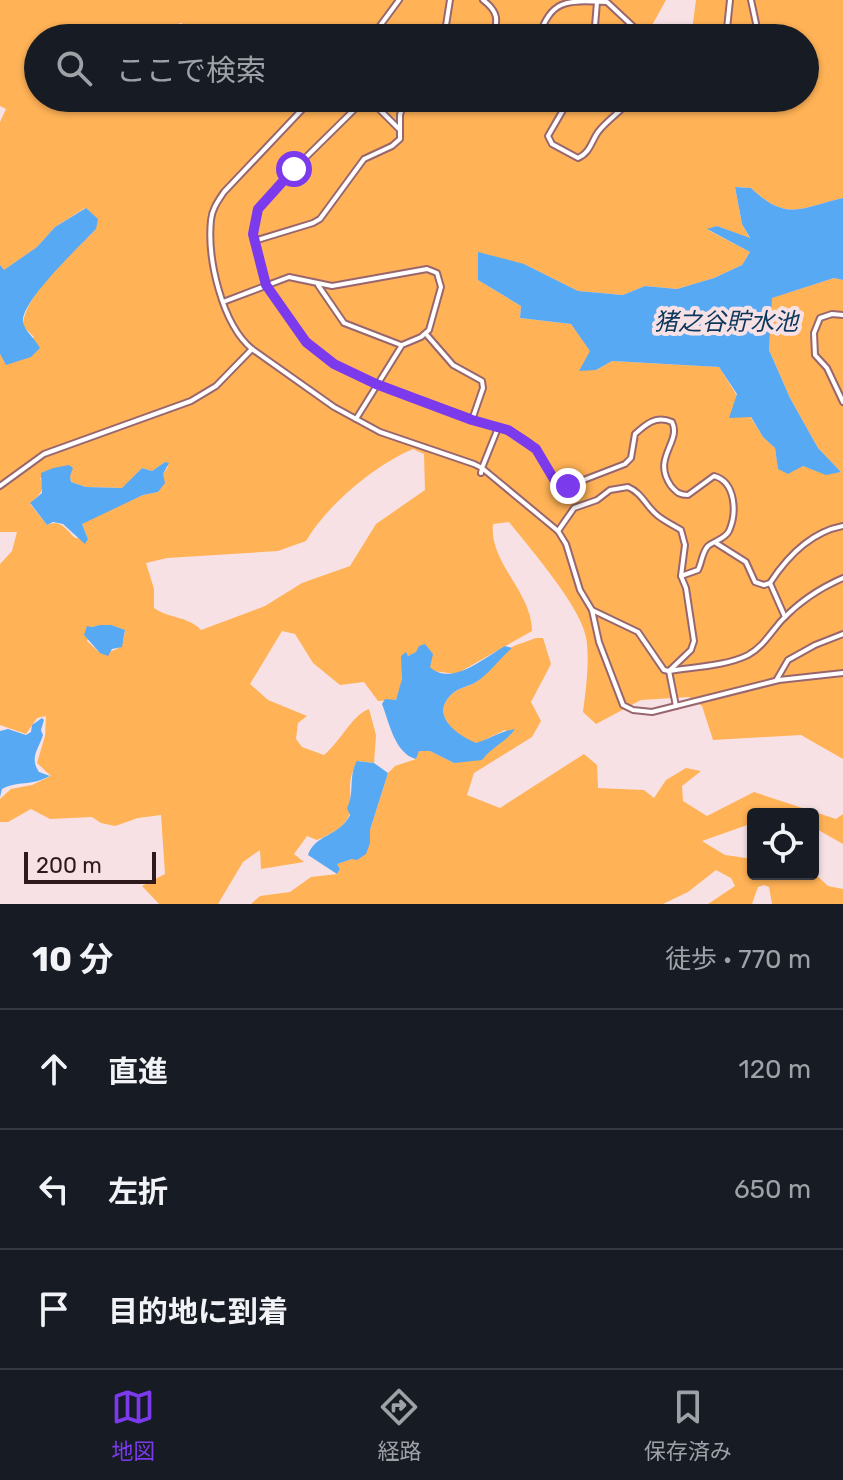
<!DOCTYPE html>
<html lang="ja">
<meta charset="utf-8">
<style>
:root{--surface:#171b24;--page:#20242c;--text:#f1f3f6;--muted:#9ea1a6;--line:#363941;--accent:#7c3aed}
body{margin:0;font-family:Rubik,"Noto Sans JP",sans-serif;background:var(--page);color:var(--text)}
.controls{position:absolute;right:24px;bottom:24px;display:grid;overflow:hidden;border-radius:8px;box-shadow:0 2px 6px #0004}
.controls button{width:72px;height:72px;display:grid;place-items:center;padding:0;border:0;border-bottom:2px solid var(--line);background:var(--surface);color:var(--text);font:40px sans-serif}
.scale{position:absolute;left:24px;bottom:20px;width:132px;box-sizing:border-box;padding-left:8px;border:4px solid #2e1a1d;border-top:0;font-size:22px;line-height:28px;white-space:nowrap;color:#2e1a1d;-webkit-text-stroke:6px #f8e1e4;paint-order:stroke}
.stop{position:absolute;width:24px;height:24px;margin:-18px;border:6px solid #7c3aed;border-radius:50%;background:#fff}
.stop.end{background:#7c3aed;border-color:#fff;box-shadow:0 2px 8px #0008}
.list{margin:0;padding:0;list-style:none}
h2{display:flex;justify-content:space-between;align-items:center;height:104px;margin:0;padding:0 32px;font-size:34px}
h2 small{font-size:26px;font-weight:400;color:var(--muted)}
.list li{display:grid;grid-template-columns:52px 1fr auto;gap:24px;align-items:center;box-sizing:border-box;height:120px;padding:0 32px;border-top:2px solid var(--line)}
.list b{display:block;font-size:30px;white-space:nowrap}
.list em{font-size:26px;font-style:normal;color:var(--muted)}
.icon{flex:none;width:44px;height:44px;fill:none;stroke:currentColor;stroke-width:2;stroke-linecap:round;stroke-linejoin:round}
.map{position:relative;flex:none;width:843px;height:904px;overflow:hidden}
.search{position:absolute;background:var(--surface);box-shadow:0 2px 6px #0004;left:24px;right:24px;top:24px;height:88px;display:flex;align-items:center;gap:20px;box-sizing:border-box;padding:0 28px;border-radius:44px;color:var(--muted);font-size:30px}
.sheet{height:464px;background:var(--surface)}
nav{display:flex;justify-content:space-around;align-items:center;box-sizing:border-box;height:112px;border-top:2px solid var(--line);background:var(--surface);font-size:22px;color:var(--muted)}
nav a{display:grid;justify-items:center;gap:4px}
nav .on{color:var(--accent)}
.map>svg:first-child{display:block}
</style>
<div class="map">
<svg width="843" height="904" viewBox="0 0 843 904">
<rect width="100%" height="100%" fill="#f8e1e4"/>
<g fill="#ffb256" fill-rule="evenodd">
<path d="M0,0H666L645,38H192L194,32L189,26L180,23L161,38H38V98H100L99,101L128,108L129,98H805V38H691L696,0H843V198C799,208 787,222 751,188L735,187L742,224L750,239L717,226L708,230L750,252L742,265L714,278L677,289L645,286L623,295L578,291L524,264L478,280L521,306L520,318L571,324L591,351L580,370H596L612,361L719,367L763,437L775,448L778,469L803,466L826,474L841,472L818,448L790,398L769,350L771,298L834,278L843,280V759L801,735L713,740L702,706L689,697L641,700L596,724L583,712C586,689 590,660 586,637C581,607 529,547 509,522L493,524C489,563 532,592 532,631L456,674L433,671L417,652L408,656L406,653C401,669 404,684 396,700L378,701L364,682L340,685L313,663L295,634L282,631L250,684L268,700L307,716L298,723L296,739L302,747L324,755C341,741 352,715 369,709L376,735L374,763L358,761C335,797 375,816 317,840L307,836L294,854L304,862L261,869L260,850L243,862L218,904H159L142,886L165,874L161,815L138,818L115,826L101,823L92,817L50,819L31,809L8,822H0V799L11,789L32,785L51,776L37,763L45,736L46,716L37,718L26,734L0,725V564L12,551L17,532H0V354L6,365L34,337L23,326C23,295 75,251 96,229L85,208L55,227L37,247L3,271L0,265V122L6,109L0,106ZM413,449L424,454L425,490L376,524L350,566L302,583L265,606L201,630C188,616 170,619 154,608V589L146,563L167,558L278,551L306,541C327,505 375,465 413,449ZM165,462L168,467L163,474L158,492L143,495L87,519L82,524L88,539L75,538C66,529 60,519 47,525L30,504C39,494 46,492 40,478L70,476L71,482L86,487L123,488L142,468L152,471ZM100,625H111L125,631C123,648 118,651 100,653L87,641L92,627Z"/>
<path d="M536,638H543L551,664L531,702L541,721L532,737L474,773L467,795L500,808L584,754L597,765L598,788L644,790L654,798L666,780L686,768L701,771L682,786L683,801L707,816L754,792L836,819L843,814V844L813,827V814H753V823L702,841L725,855L753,859V874H813V872L828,886L843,889V904H772L769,887L764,885L758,887L752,904H708L735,886L731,878L716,870L688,892L663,904H251L260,896L290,892L311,877L337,874L340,869L336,864L352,859L370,843V830L388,773L395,766L416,759L418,751H430L454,763L491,748L511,734L505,730L476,744C457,735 428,715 453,693C460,687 469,687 476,682C490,673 498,656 512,647C520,643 529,641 536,638Z"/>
</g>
<g fill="#57a9f4">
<path d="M735,187L751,188C787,222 799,208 843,198V280L834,278L772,298L769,350L790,398L818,448L841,472L826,475L803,466L788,474L778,469L775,448L763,437L751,417L729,418L737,394L719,367L612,361L596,370L579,371L590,351L571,324L520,318L521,306L478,280V252L524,264L578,291L623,295L645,286L677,289L714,278L742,265L750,252L707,229L717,226L750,238L742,224Z"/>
<path d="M86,208L98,219L96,229C81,245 20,302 23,322C24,330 36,340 40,348L31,357L6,365L0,354V265L4,270L37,247L55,227Z"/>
<path d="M165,462L169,463L163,474L165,483L158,492L143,495L82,524L88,539L85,544L63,524L53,522L47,525L30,503L42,493L41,473L53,468L69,465L73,468L70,476L71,482L86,487L122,488L142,468L152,471Z"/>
<path d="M100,625H111L125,630L122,647L112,649L108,656L100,653L84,635L87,626L92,627Z"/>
<path d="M425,644L433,654L430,667C451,687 484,658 505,646L512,648C500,658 489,674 476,682C468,687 460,687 453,693C428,715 457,735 476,743C489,739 501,731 515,729C507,741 491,748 482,760L454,763L430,751H419L416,759C395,754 389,722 382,704L385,699L396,700L402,679L401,656L406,652L408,656L416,652L419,646Z"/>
<path d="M42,718L44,720L41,730L43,735C39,749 29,757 39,772L50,776C29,787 19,780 2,789L0,797V731L8,729L26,735L31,732L32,725Z"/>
<path d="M357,761L374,763L388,773L370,830V843L366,854L357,860L352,859L337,864L340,869L337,874L308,855C315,834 339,837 350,815L347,808C355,793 348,776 357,761Z"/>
</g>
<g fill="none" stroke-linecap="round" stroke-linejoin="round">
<defs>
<g id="minor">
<path d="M483,0C499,12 498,20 493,38"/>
<path d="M751,0L757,28L755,38"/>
<path d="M371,38L399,0"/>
<path d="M444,38L450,0"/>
<path d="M538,38C552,0 563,0 607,2L638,31L661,38"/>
<path d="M594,38L597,2"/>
<path d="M726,38L730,0"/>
<path d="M313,98L224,192C218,201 212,209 211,220C207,259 222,324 252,349L334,407L380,432L474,464L482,468L481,473"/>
<path d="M366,98L294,169L258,209L253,234L266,285L306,342L334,364L376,384L498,428"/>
<path d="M368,98L399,129"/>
<path d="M570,98L548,136L552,144L578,158C590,153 591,142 598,132C607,120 622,111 632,98"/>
<path d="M254,241L313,223L320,219L364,159L392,146L400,139V115L405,98"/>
<path d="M318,285L344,323L401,345"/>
<path d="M223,302L289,277L332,286L427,269L437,273L441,287L429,330L421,337L402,345L356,419"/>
<path d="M843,315L832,314L820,318L814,333L815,355L827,368L843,402"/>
<path d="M426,334L453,365L482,381L483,388L472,420"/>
<path d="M0,486L44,454L191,401L216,386L252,349"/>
<path d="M558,531L574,508L597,500L610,490L628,487C642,493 646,506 657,515C664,521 673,525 681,530L685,545L681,576L686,588L694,641L691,650L669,671"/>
<path d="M716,543L746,562L755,582L764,585L770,583"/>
<path d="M681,576L698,570C702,562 702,552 708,546C714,541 725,539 729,531C737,513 736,482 714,476L688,495C680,495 677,493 671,486C651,458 682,442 672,422C656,415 646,424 635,434L631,458L625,464L568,486C547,481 547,460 534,447C524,438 511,431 498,428L482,468L558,531L566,544L580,590L592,610L599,642L623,705L633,710L652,712L779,680L843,673"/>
<path d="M770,583C787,557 811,532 843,526"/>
<path d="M770,583L785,617"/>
<path d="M592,610L638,632L664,670L669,671C694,667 726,666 748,655C763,647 771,632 782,620C799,602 820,588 843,578"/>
<path d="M669,671L676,706"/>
<path d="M777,679L788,660L815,645L843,634"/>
</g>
</defs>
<use href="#minor" stroke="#99666e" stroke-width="8"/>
<use href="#minor" stroke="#fff" stroke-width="4"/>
</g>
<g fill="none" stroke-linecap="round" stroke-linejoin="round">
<path stroke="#7c3aed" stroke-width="10" d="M294,169L258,209L253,234L266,285L306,342L334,364L376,384L472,420L508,430L536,449L555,481L568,486"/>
</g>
<g text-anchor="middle" stroke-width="8" stroke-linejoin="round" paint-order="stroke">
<g font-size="24" font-style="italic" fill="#0a375b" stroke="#f8e1e4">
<text x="726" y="330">猪之谷貯水池</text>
</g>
</g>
</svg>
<div class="controls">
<button><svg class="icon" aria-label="locate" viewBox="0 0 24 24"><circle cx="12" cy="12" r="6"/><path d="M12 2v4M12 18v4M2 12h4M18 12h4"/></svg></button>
</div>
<div class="scale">200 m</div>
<div class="stop" style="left:294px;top:169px"></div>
<div class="stop end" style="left:568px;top:486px"></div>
<div class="search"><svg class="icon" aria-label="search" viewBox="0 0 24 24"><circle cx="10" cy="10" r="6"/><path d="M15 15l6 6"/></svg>ここで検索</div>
</div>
<section class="sheet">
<h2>10 分<small>徒歩 · 770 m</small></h2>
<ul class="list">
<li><svg class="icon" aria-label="ahead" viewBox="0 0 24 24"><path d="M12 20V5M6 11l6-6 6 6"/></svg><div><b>直進</b></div><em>120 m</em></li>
<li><svg class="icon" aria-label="left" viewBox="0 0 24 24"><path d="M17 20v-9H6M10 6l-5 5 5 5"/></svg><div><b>左折</b></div><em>650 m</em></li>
<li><svg class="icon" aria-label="arrive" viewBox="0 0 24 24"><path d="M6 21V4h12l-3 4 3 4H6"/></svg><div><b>目的地に到着</b></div></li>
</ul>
</section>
<nav>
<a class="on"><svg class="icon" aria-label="map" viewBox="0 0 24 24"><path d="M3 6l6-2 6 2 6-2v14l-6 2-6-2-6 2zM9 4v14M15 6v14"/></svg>地図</a>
<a><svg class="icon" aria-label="directions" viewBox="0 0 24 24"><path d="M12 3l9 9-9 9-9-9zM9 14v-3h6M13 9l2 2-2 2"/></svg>経路</a>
<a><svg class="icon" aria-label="saved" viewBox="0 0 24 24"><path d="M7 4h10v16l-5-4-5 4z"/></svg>保存済み</a>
</nav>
